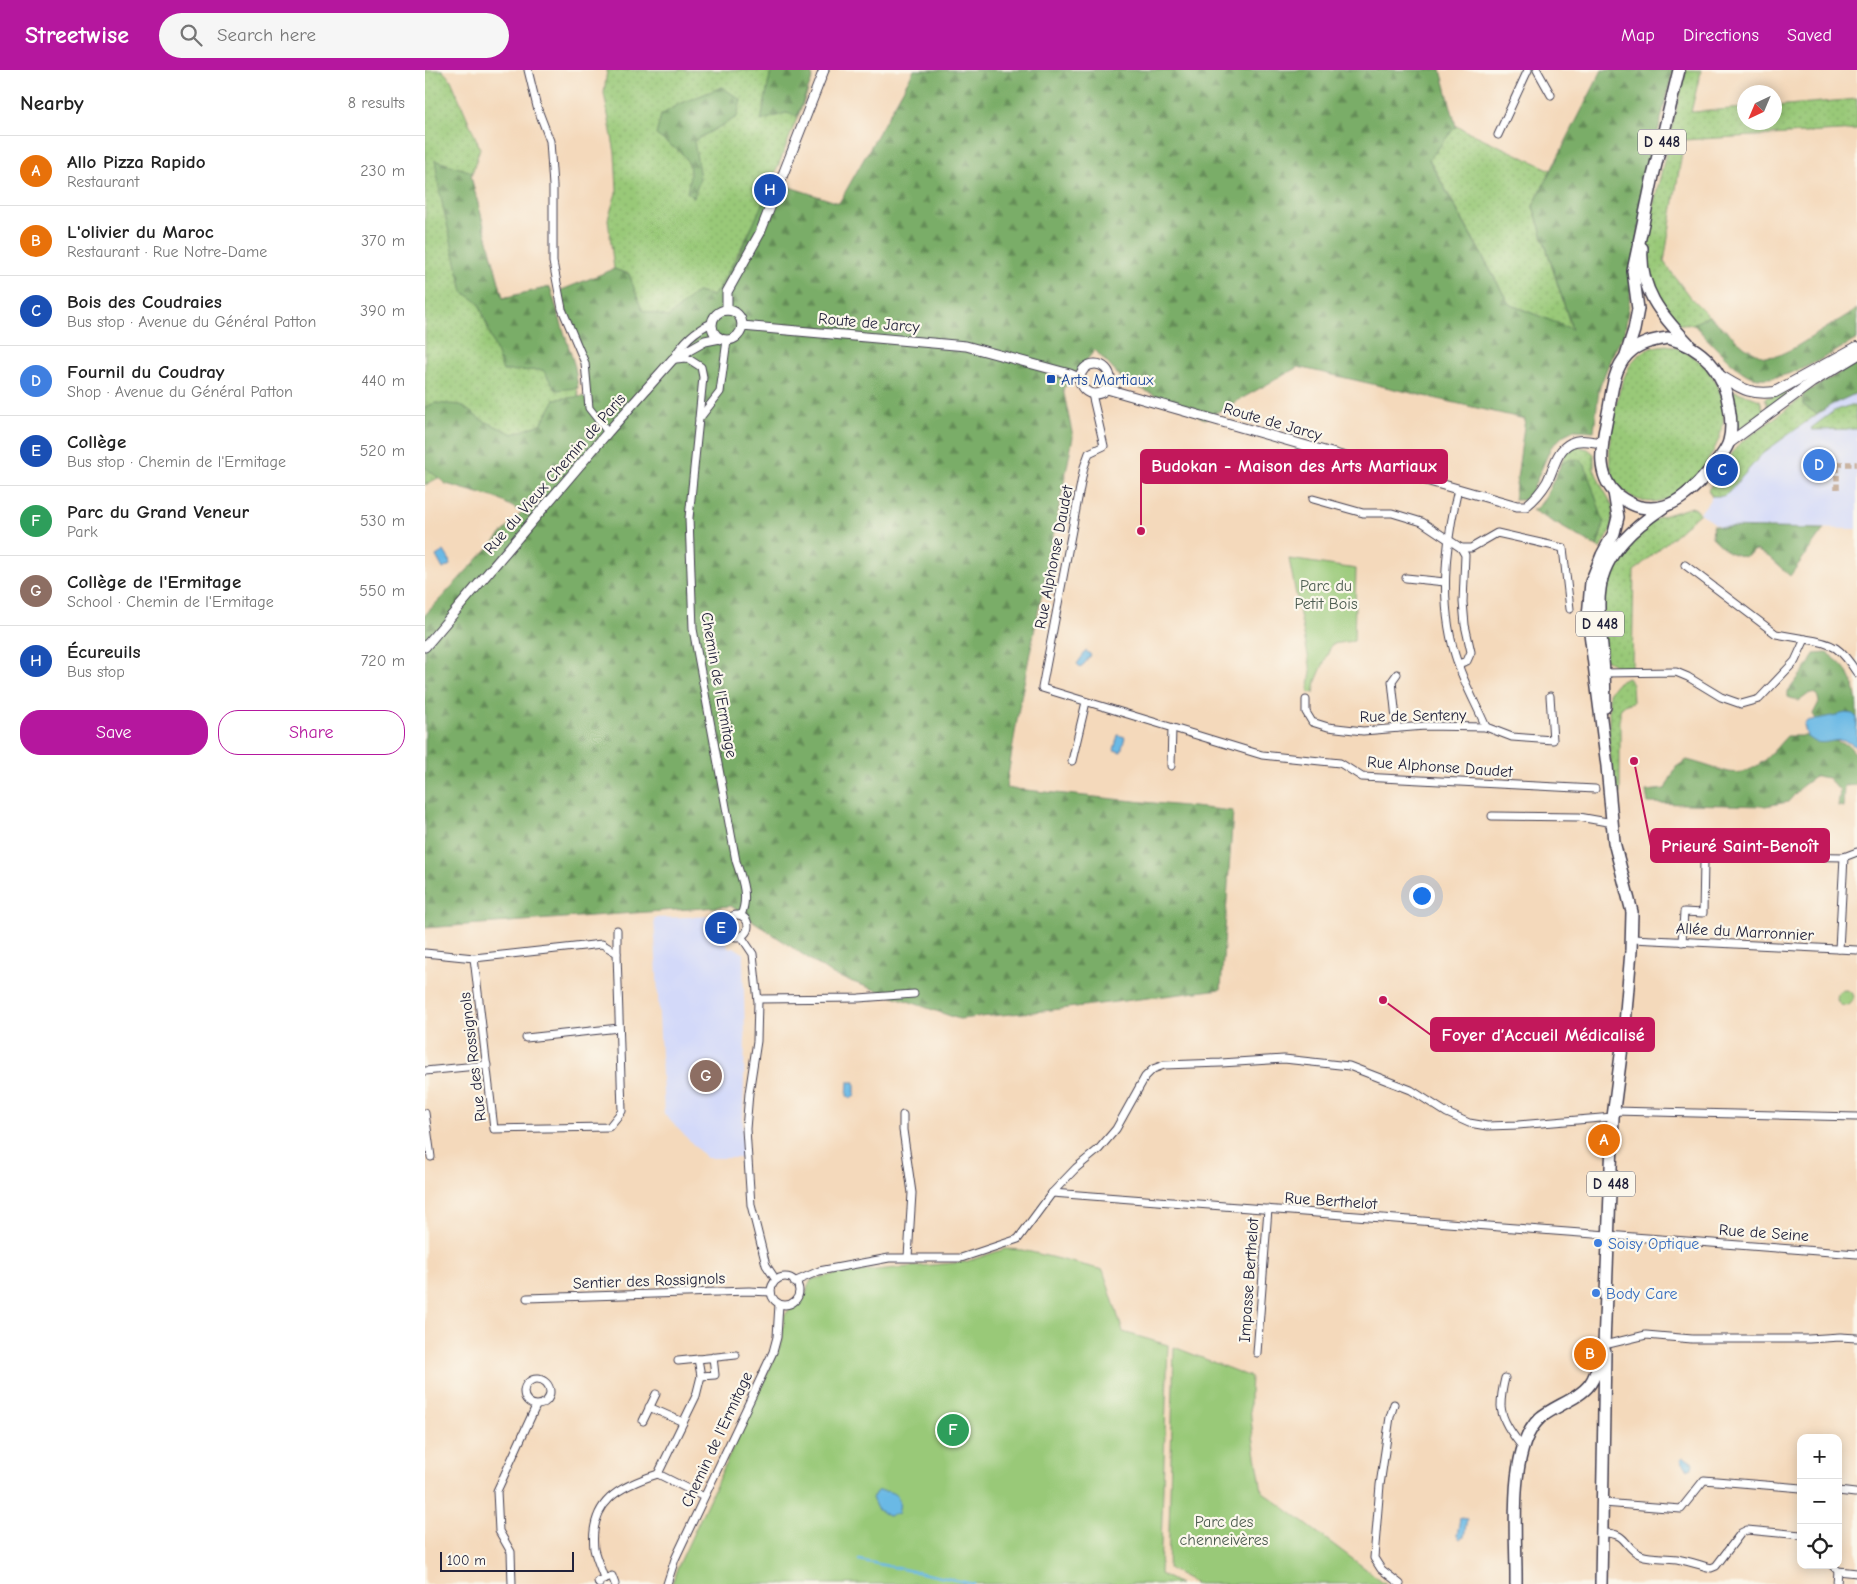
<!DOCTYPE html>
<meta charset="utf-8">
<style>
:root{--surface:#fff;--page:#f6f6f6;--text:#222;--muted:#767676;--line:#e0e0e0;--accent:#b5179e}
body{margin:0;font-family:"Comic Neue",sans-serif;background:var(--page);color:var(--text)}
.controls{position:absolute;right:15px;bottom:15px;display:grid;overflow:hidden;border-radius:10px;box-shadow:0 2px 12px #0003}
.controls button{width:45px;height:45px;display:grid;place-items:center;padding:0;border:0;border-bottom:1px solid var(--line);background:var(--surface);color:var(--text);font:25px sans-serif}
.compass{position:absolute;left:1312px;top:15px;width:45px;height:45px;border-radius:50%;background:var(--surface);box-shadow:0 2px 12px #0003;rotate:224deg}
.scale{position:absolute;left:15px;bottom:12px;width:134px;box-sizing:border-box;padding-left:5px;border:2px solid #22223b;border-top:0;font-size:14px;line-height:18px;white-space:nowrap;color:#22223b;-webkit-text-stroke:4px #fbf7ec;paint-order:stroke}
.you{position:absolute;left:996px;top:825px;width:18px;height:18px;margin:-12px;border:4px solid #fff;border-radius:50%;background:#1a73e8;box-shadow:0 0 0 8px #1a73e833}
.badge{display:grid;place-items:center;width:32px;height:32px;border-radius:50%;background:var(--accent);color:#fff;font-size:16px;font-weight:700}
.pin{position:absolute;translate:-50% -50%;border:2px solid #fff;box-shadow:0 1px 5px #0006}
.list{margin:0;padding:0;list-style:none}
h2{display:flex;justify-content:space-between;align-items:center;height:65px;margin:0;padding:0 20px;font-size:21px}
h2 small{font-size:16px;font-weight:400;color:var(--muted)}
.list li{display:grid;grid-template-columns:32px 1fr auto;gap:15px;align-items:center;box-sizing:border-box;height:70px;padding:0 20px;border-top:1px solid var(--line)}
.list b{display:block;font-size:19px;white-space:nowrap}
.list p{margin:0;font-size:16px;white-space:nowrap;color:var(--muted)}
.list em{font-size:16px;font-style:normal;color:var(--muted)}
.actions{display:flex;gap:10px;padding:15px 20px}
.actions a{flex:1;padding:11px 0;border:1px solid var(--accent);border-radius:20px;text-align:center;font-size:18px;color:var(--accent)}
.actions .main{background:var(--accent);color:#fff}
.icon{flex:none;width:28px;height:28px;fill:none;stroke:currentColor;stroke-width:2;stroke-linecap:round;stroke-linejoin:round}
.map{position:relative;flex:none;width:1432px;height:1514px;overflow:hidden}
header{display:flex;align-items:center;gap:30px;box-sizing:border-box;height:70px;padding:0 25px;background:var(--accent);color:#fff}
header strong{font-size:24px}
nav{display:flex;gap:28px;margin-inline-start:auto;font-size:18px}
.search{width:350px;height:45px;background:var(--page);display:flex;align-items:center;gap:12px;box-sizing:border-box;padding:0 18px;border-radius:28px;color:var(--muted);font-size:19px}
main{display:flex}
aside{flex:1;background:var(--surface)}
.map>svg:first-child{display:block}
</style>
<header>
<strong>Streetwise</strong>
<div class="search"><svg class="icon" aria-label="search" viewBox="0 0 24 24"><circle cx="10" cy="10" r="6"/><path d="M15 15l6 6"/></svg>Search here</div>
<nav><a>Map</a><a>Directions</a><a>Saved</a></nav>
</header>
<main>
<aside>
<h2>Nearby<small>8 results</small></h2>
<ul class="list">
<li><span class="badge" style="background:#e8710a">A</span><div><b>Allo Pizza Rapido</b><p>Restaurant</p></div><em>230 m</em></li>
<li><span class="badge" style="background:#e8710a">B</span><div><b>L'olivier du Maroc</b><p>Restaurant · Rue Notre-Dame</p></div><em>370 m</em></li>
<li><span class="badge" style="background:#1a4fb4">C</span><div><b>Bois des Coudraies</b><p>Bus stop · Avenue du Général Patton</p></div><em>390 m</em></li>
<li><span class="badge" style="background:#3f7fe0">D</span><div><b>Fournil du Coudray</b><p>Shop · Avenue du Général Patton</p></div><em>440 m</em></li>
<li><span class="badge" style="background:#1a4fb4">E</span><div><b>Collège</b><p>Bus stop · Chemin de l'Ermitage</p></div><em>520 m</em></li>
<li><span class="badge" style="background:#2e9e5b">F</span><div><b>Parc du Grand Veneur</b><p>Park</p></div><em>530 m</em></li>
<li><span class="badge" style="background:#8d6e63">G</span><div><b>Collège de l'Ermitage</b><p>School · Chemin de l'Ermitage</p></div><em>550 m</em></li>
<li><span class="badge" style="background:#1a4fb4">H</span><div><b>Écureuils</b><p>Bus stop</p></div><em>720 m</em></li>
</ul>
<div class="actions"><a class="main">Save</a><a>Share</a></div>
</aside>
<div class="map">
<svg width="1432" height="1514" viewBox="0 0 1432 1514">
<defs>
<pattern id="grass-dots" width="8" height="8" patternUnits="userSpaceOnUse" patternTransform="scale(1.25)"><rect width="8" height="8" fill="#99c978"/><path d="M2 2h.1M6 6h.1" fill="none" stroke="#84ac69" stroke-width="1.8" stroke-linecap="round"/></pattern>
<pattern id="forest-firs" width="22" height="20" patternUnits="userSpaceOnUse" patternTransform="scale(1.25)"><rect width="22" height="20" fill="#7aad68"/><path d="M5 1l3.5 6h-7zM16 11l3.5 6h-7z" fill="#648c57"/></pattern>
</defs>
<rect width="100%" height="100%" fill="#fbf7ec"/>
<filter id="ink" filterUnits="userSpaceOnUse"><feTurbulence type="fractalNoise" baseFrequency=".02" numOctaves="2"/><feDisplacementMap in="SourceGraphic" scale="10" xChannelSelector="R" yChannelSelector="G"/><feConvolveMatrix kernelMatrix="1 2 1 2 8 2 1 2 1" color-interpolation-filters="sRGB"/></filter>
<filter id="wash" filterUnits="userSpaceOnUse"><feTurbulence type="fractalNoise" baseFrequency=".0096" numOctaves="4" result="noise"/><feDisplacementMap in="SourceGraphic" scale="20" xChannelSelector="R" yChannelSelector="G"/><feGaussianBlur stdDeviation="1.12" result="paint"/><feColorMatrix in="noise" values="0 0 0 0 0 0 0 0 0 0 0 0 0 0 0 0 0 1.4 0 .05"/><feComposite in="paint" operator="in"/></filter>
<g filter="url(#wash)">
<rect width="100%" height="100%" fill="#f4d9bb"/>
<g fill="#d3d9f9">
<path d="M1432,323V459L1295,457L1275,443L1301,408L1406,335Z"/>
<path d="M294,846L303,878L309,877L318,883L320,968L317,1088H281L239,1044L229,848Z"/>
</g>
<g fill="url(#grass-dots)" stroke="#5e765a">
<path d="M0,0H17L26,10L55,78L46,107L78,228L125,217L165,369L51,387L0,415Z"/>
<path d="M182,0H351L383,21L333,146L296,215L288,226L272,222L243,248L216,240L204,204L189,199L183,149L192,120L190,83L179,23Z"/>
<path d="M1261,0H1276L1266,42L1319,38L1320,52H1350V36L1432,29V60L1259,70L1239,192L1264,226L1284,246L1268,254H1252L1226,223L1219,174Z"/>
<path d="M1031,56L1126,100L1108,136L1147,260L1084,234L1004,89Z"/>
<path d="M1242,275C1285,285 1311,329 1293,371C1280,402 1249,443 1211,429C1201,425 1192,416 1188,406C1178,382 1192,309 1209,290C1218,279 1229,276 1242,275Z"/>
<path d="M1310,321L1335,330L1339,342L1316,358L1312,357L1308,322Z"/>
<path d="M1361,322L1362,325L1343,339L1340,328Z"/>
<path d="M1378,327V335L1392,344L1338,383L1303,423L1298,426H1287L1283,420L1313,375Z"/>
<path d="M1423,336H1430L1432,359L1387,360L1386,358L1409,341Z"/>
<path d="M1151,376L1163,379L1169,384V399L1176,415L1188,436L1186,461L1175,479L1172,477L1179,453L1136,394L1141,382Z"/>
<path d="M1267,437L1275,443L1209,501L1207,597L1193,598L1179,588L1175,518L1199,472L1234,447Z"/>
<path d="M1203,608L1207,614L1208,632L1199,635L1195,640V724L1190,725L1184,676V623L1193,612Z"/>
</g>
<g fill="url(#forest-firs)" stroke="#4e6852">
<path d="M348,0H384L388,7L372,46L361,43L336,51L345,5Z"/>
<path d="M489,0H1016L1031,56L1004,90L1084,234L1147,259L1108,136L1177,0H1248L1222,107L1200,262L1186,288L1174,319L1169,361L1149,360L1139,365L1126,377L1107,421L1099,430H1089L1100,349L873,297L780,349L698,310L670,280L638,319L648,367L594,638L581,718L808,741L796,919L618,941L534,949L408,905L306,836L0,858V545L97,442L71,428L21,414L0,397V337L10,333L36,335L55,349L88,364L116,354L130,329L163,326L155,281L134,221L189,199L204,204L217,240L243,247L272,222L288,226C312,194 332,148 346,111L414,133Z"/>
<path d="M297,17L316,30L312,47L269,71L275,108L269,127L262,122C271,85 258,85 231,65L236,45L254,34Z"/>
<path d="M10,90L47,102L46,107L78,228L125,217L150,297L153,318L131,320L118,300L78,301L54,233L38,222L15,124Z"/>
<path d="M1432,239V269C1405,284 1359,315 1328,307C1313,304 1280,266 1268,254L1284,246L1320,277L1339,287L1352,286L1369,278Z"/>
<path d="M1432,293V323L1406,335L1392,344L1378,335V324Z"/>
<path d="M1153,389L1160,395L1179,453L1172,477L1107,440L1113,437L1120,428L1136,394L1144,390Z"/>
<path d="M1288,455L1295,457L1399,459L1365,506L1344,487L1331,480L1319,487L1303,482L1287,467Z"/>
<path d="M1402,583C1432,603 1432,622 1432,657L1395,656L1388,644L1394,632L1392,624L1385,623L1374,631L1363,627V621L1384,594L1389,584Z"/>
<path d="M1362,666H1393L1423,675L1432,685V715L1419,716L1418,737L1413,736L1415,721L1403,708L1391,706L1377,716L1363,732L1340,736L1223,733L1221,721L1240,719L1251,697L1262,690C1275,693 1287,698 1299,701C1329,709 1344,685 1362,666Z"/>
</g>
<g fill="#99c978" stroke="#5e765a">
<path d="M864,489L931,499L929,571L907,574L891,611L889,623L883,622L886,601Z"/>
<circle cx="1420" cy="928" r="8"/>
<path d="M580,1179L598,1180L678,1200L698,1262L743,1275L735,1504L755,1514H247L251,1501L357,1272L359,1246L362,1242L376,1232L381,1224L383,1215L388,1209L416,1203L540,1192Z"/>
<path d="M749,1277L826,1307C822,1345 831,1384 837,1421L961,1514H772L743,1498Z"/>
</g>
<g fill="#6bb9e5" stroke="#466e90">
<path d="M19,481L24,489L25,495L18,499L11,486Z"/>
<path d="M661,581L666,585L656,598L652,594Z"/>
<path d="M1421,643L1428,644L1432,648V678C1411,660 1401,682 1382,667L1379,655L1382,651Z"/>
<path d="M693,665L700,667L696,682L689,680Z"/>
<path d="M423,1012H430V1026L426,1028L422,1026Z"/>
<path d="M1259,1387L1268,1393L1267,1398L1263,1399L1257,1392L1256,1389Z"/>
<path d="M452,1421C469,1420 478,1426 473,1444L463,1446L452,1439L447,1428Z"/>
<path d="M1035,1448L1042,1449L1039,1467L1035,1469L1032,1466Z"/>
</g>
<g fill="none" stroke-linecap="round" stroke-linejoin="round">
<path stroke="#6bb9e5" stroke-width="2.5" d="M434,1490L549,1514"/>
</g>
</g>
<g filter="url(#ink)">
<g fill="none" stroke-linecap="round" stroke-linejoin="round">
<path stroke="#cab4a1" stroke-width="5.5" stroke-dasharray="5.5 3" stroke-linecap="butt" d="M1412,419V394H1432"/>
<defs>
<g id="minor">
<path d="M103,0L112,37L125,71L128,116V192L137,239L160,293L164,338L183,362"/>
<path d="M1112,0L1126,25"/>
<path d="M1073,65L1103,0"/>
<path d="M302,270L295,322L274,349L264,448L268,559L311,791C317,809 324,827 316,845"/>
<path d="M248,289C257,273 270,260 287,253"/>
<path d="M251,289L262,288L276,297L278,307L274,348"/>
<path d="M667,324L679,376L664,383L659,397L617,618L837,685L915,693L937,707L1170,719"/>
<path d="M1033,419C1020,476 1013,537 1033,594C1040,615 1052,636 1061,657"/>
<path d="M888,429L938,443H967L997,452L1036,478H1046L1072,463L1138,478L1145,539"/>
<path d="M1260,495L1351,564L1380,569"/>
<path d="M981,508L1020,512"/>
<path d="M1033,594L1042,591L1046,582L1040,555L1038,532L1040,485L1036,478"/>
<path d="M1179,603L1251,602L1263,607L1296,627L1316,634L1334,629L1370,591L1380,569C1409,573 1416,578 1432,603"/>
<path d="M972,604L967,611L972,658"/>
<path d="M881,630V642L887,652L903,657L938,661L1000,656L1061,657L1087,667L1128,670L1125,626"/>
<path d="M647,691L661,632"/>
<path d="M746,696L747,658"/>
<path d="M1067,746L1154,747L1188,753"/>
<path d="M1302,785L1419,787"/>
<circle cx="312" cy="856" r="11"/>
<path d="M192,860V883"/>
<path d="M316,866L328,884L333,931L332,971L324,1023L321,1059L326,1135L341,1195L351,1210"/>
<path d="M1207,869L1432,880"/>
<path d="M1257,872L1259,842L1278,843L1279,791"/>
<path d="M1414,879L1419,787L1432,782"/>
<path d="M0,883L49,888L177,874L192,883L197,1041L184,1057L69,1059L49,888"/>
<path d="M333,929L434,928L489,924"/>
<path d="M101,968L194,958"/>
<path d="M0,1001L62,995"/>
<path d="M1189,1041L1432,1047"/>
<path d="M0,1043L6,1087"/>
<path d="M478,1045V1060L487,1123L483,1187"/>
<path d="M627,1123L1432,1184"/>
<circle cx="360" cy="1221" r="14"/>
<path d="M369,1212L394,1201L464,1188H536L593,1169L627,1123L651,1098L674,1079L691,1059L720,1007L728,999L739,995L796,993L859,989L924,996L986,1020L1022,1043L1044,1053L1062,1056L1093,1055L1188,1047"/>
<path d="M102,1228L324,1221L346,1222"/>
<path d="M1179,1275L1221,1265L1267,1269H1384L1415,1267L1432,1268"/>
<path d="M832,1283L843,1139"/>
<path d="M288,1287L290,1305L276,1306L273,1289L311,1285"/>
<path d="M253,1291L273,1289"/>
<path d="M1080,1308C1078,1316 1076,1327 1076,1336C1077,1352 1089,1366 1098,1378"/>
<circle cx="112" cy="1322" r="13"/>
<path d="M969,1334L965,1347L955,1415L949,1488L956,1499L975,1514"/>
<path d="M224,1337L258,1352"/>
<path d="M218,1351L231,1324"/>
<path d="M233,1404L279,1427"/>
<path d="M1413,1421L1430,1423"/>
<path d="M1178,1433L1256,1439L1279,1410L1376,1418"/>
<path d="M1177,1463C1204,1462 1198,1478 1216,1485C1227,1489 1240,1487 1252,1489C1263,1491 1275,1495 1286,1498L1291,1496L1316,1463L1322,1460L1376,1465"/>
<path d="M1407,1495L1413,1501L1412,1514"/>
<path d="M1413,1501L1432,1503"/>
<path d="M179,1508C176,1499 171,1488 169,1479C164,1431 195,1416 233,1404L271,1326L276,1306"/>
<path d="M87,1514L86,1482L74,1461L72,1421L111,1336"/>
<path d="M174,1514L173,1511L187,1506L190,1514"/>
<path d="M242,1514L250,1489L348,1282L352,1267L354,1234"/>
</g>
<g id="tertiary">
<path d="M302,240V222L335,163L399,0"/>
<circle cx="302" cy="255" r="15"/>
<path d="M317,256L541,276L645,304L654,308"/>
<circle cx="670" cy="309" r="15"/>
<path d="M682,319L1092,436H1101C1110,429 1116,422 1122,412C1129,399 1131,380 1146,373C1155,368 1168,372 1177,373"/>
<path d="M0,577L183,362L248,289L280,271L295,268"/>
</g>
<g id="secondary">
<path d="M1294,305C1316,318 1323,325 1350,322L1432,277"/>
<path d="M1304,373L1387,312L1432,285"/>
</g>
<g id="primary">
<path d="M1217,178C1214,219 1236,245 1263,273"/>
<path d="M1243,268C1278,277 1299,301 1304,337C1306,348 1307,361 1304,371C1301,384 1272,416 1261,424C1247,436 1233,440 1215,437C1207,435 1199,430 1192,425C1167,402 1179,366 1184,338C1187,320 1189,299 1202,285C1213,273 1229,270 1243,268Z"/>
<path d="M1201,285L1209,260L1213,239L1208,201L1228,106L1254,0"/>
<path d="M1180,637C1180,617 1179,596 1177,576C1175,557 1172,537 1175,519C1179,482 1211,456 1239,437"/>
<path d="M1091,1514C1092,1471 1081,1379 1115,1348C1129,1336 1154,1329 1165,1314C1173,1303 1175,1287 1179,1275L1188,1047L1200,954L1206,881L1207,842L1189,772L1182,696L1163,547L1166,512L1177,485L1189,463L1193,447L1189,422"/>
<path d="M1176,1514L1180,1281"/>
</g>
</defs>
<use href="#minor" stroke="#423d4e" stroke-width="9"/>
<use href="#tertiary" stroke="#423d4e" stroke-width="11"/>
<use href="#secondary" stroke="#423d4e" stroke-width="12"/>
<use href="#primary" stroke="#423d4e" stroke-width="14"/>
<use href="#minor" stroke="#fff" stroke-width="7"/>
<use href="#tertiary" stroke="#fff" stroke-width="9"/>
<use href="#secondary" stroke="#fff" stroke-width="10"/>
<use href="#primary" stroke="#fff" stroke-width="11"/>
</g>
</g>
<rect fill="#1a4fb4" stroke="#fbf7ec" stroke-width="2" x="621" y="304" width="10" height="10" rx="2.5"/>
<g fill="#3f7fe0" stroke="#fbf7ec" stroke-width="2">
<circle cx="1173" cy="1173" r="5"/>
<circle cx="1171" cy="1223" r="5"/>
</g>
<g text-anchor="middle" stroke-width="4.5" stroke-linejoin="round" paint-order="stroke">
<g fill="#fbf7ec" stroke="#636270" stroke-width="1">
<rect x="1213" y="59.5" width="48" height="25" rx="4"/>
<rect x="1151" y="541.5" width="48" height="25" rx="4"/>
<rect x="1162" y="1101.5" width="48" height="25" rx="4"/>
</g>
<g font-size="15" font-weight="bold" fill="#22223b">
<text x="1237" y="77">D 448</text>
<text x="1175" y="559">D 448</text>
<text x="1186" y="1119">D 448</text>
</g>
<g font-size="16" fill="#22223b" stroke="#fbf7ec">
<text transform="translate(444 252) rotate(5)" y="6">Route de Jarcy</text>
<text transform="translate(848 351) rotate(16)" y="6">Route de Jarcy</text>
<text transform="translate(129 403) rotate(-49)" y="6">Rue du Vieux Chemin de Paris</text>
<text transform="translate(628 487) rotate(-79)" y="6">Rue Alphonse Daudet</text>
<text transform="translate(295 615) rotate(80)" y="6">Chemin de l'Ermitage</text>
<text transform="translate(988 645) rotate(-1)" y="6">Rue de Senteny</text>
<text transform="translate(1015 696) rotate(4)" y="6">Rue Alphonse Daudet</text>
<text transform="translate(1320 861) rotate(3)" y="6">Allée du Marronnier</text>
<text transform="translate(47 987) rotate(-97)" y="6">Rue des Rossignols</text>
<text transform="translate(906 1130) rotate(4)" y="6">Rue Berthelot</text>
<text transform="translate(1339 1162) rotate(4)" y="6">Rue de Seine</text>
<text transform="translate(224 1210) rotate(-2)" y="6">Sentier des Rossignols</text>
<text transform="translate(823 1210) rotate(-86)" y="6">Impasse Berthelot</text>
<text transform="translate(291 1369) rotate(-65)" y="6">Chemin de l'Ermitage</text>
</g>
<g font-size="16" fill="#164399" stroke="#fbf7ec" text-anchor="start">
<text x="636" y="315">Arts Martiaux</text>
</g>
<g font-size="16" fill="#4c5c50" stroke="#fbf7ec">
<text x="901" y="521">Parc du<tspan x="901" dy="18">Petit Bois</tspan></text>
<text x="799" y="1457">Parc des<tspan x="799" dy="18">chenneivères</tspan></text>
</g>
<g font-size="16" fill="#366cbe" stroke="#fbf7ec" text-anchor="start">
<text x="1183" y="1179">Soisy Optique</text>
<text x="1181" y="1229">Body Care</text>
</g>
</g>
<path fill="none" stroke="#c2185b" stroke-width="2" d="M716 461L716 396M1209 691L1226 776M958 930L1006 965"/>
<g fill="#c2185b" stroke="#fbf7ec" stroke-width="2">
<circle cx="716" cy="461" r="5"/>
<circle cx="1209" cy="691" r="5"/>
<circle cx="958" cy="930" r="5"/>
</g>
<g fill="#c2185b" stroke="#c2185b" stroke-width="2">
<rect x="716" y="380" width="306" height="33" rx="5"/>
<rect x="1226" y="759" width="178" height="33" rx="5"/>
<rect x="1006" y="948" width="223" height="33" rx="5"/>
</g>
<g font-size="18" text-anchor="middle" font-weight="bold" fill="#fff">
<text x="869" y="402">Budokan - Maison des Arts Martiaux</text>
<text x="1315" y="782">Prieuré Saint-Benoît</text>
<text x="1118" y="971">Foyer d’Accueil Médicalisé</text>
</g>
</svg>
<div class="controls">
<button>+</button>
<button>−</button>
<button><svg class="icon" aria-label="locate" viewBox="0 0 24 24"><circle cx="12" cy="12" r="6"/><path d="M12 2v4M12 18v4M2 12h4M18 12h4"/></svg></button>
</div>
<svg class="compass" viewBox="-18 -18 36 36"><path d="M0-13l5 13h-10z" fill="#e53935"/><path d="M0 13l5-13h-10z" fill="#767676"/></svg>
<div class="scale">100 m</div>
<div class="you"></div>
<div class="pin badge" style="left:1179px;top:1070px;background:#e8710a">A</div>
<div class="pin badge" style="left:1165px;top:1284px;background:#e8710a">B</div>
<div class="pin badge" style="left:1297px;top:400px;background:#1a4fb4">C</div>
<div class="pin badge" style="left:1394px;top:395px;background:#3f7fe0">D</div>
<div class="pin badge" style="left:296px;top:858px;background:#1a4fb4">E</div>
<div class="pin badge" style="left:528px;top:1360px;background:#2e9e5b">F</div>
<div class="pin badge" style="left:281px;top:1006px;background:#8d6e63">G</div>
<div class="pin badge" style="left:345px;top:120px;background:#1a4fb4">H</div>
</div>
</main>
